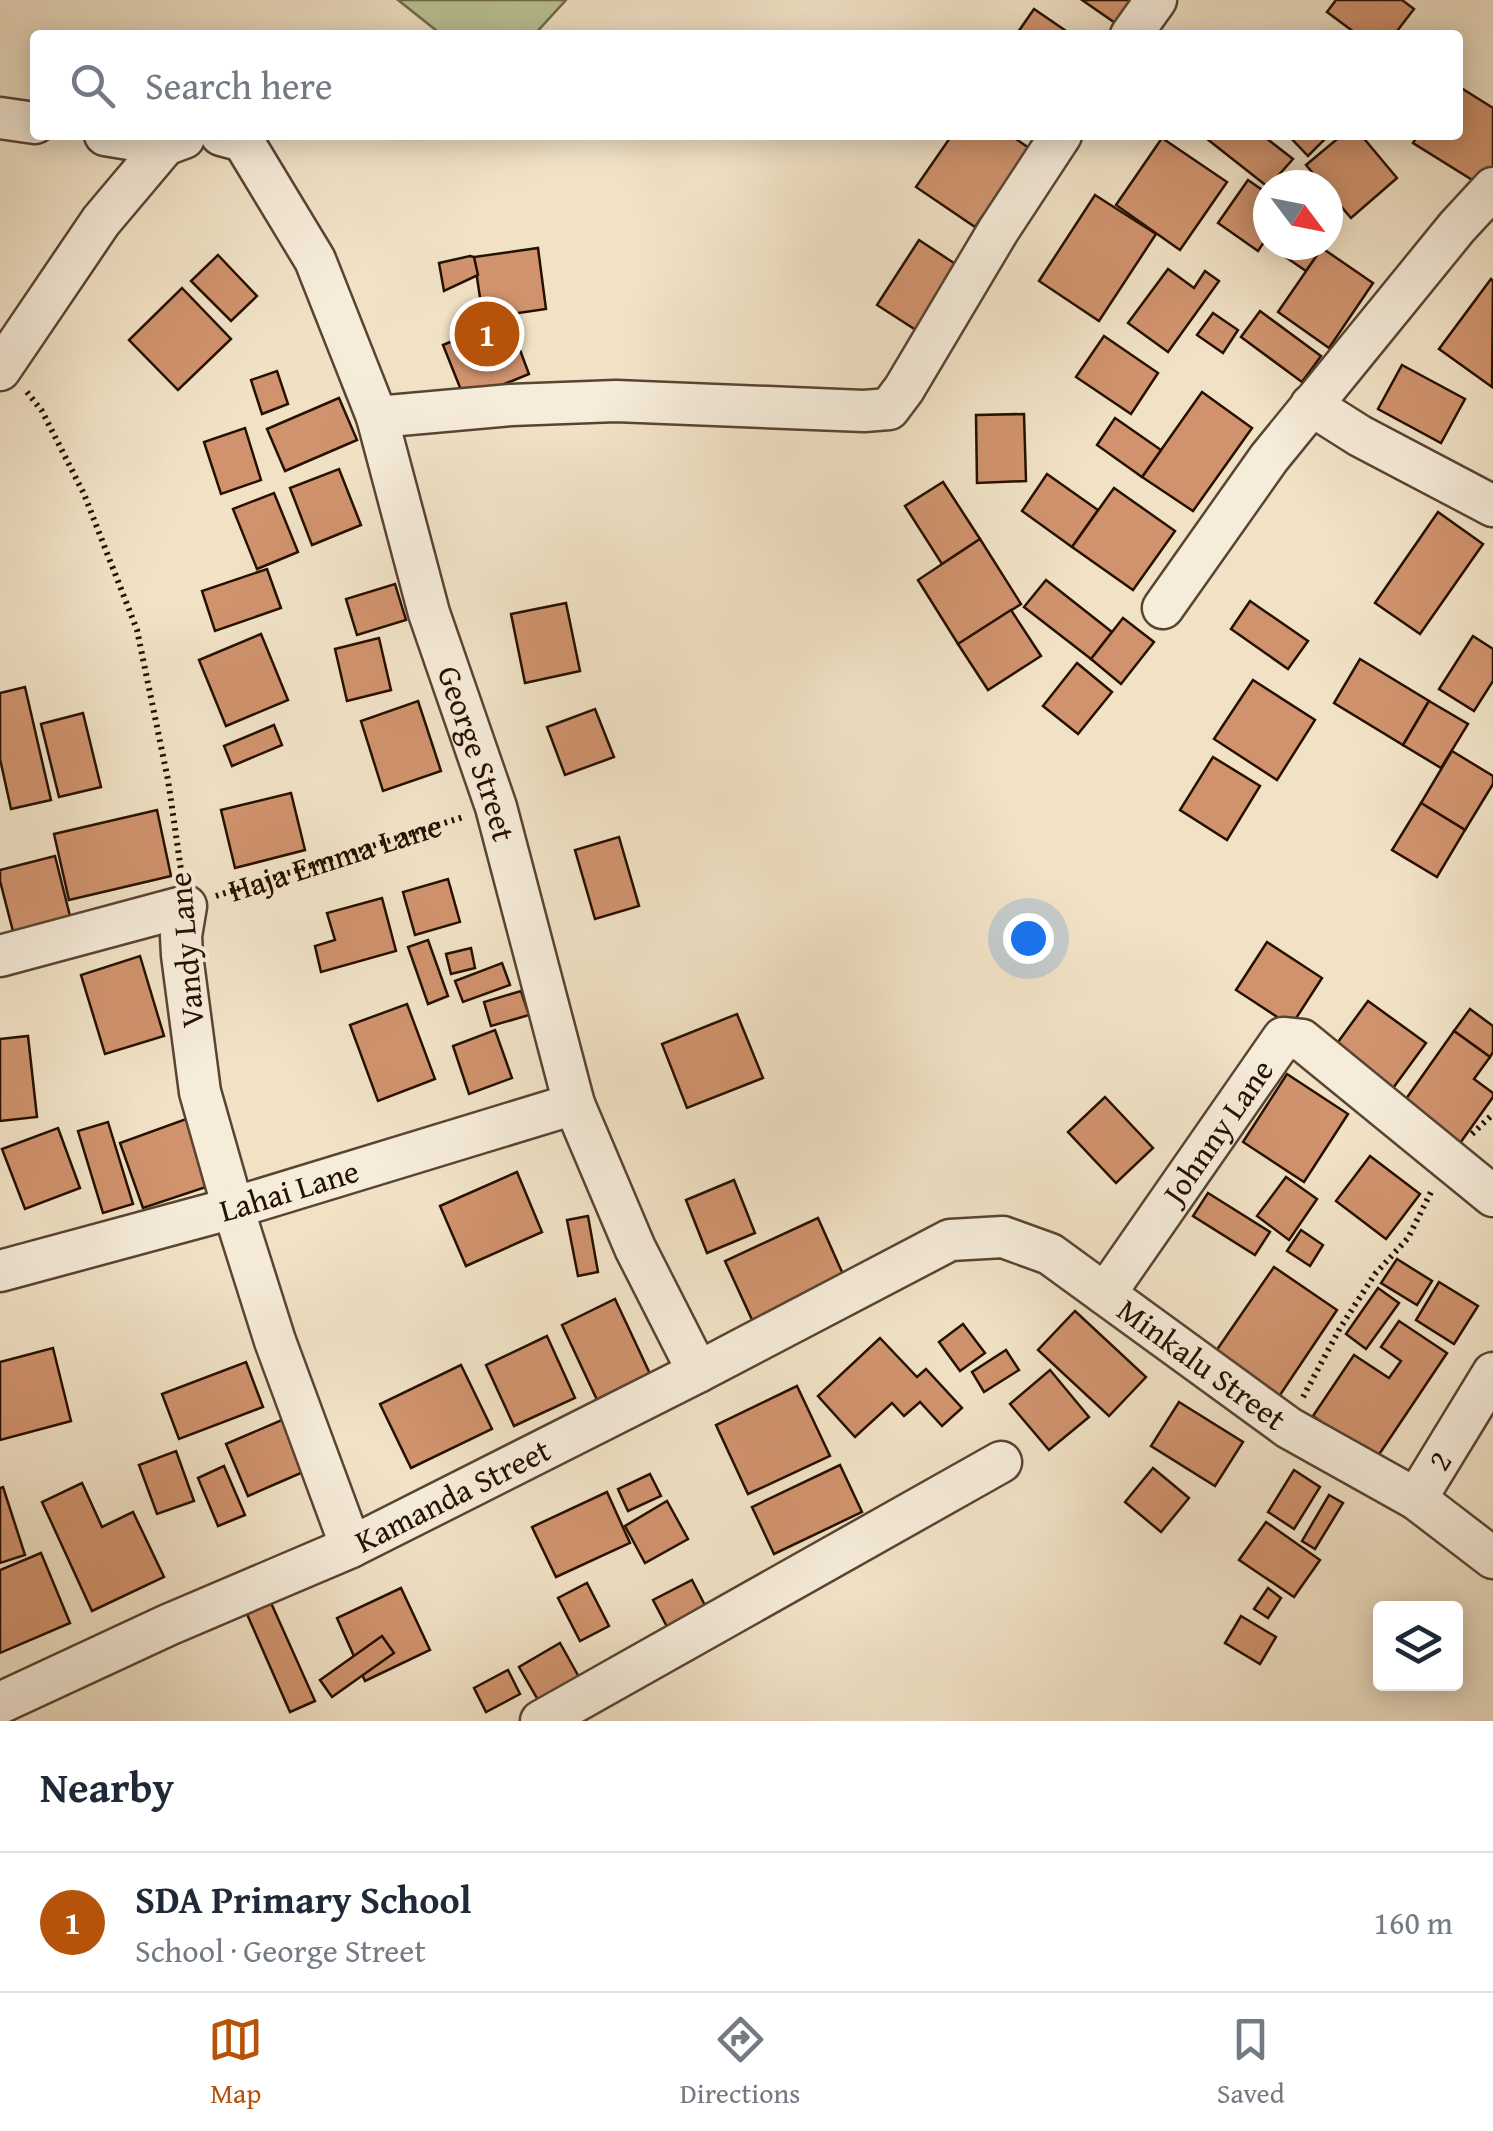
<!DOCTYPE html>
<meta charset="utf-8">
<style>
:root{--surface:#fff;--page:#f6f6f7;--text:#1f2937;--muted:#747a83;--line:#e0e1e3;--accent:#b45309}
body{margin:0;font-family:"Gentium Book Plus",serif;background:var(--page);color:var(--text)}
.controls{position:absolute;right:30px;bottom:30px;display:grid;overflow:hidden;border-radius:10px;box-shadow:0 5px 25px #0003}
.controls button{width:90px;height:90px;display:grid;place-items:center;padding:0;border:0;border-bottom:2px solid var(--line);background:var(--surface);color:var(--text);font:50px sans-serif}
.compass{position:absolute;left:1253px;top:170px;width:90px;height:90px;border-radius:50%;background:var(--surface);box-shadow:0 5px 25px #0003;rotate:122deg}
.you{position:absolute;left:1028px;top:938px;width:35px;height:35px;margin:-25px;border:8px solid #fff;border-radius:50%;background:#1a73e8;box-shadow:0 0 0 15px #1a73e833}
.badge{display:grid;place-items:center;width:65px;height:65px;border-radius:50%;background:var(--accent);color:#fff;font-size:32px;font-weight:700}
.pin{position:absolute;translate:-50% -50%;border:5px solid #fff;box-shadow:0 2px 10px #0006}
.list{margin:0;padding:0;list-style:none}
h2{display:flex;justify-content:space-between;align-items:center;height:130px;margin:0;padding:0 40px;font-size:42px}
h2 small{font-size:32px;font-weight:400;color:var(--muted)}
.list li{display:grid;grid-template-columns:65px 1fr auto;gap:30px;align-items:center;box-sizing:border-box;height:140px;padding:0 40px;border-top:2px solid var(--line)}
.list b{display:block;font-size:38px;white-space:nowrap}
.list p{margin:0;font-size:32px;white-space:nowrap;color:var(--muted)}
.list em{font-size:32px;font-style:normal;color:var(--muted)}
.icon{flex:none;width:55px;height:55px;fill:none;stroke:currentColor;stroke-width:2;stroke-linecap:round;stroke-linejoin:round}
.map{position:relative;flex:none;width:1493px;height:1721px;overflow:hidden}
.search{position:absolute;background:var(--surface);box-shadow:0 5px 25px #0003;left:30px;right:30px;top:30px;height:110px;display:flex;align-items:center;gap:25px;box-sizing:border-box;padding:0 35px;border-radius:10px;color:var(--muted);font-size:38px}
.sheet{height:270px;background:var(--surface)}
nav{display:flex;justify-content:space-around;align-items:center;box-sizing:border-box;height:140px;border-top:2px solid var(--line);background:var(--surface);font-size:28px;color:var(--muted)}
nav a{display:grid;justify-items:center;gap:5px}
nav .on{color:var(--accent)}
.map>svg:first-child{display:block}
</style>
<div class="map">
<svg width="1493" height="1721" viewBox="0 0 1493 1721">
<rect width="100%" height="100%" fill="#f1e2c6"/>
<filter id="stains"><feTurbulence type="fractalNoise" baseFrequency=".002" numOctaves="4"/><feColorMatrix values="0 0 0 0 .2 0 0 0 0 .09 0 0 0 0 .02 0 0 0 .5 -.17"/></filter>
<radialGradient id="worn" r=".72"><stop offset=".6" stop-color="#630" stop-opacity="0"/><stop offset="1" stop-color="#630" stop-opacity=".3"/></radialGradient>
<path fill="#bbc394" stroke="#706a4a" stroke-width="2.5" d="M398,0H566L534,35H442Z"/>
<g fill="#d0936e" stroke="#261000" stroke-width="2.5">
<path d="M1082,0H1140L1121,27Z"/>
<path d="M1336,0H1402L1414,9L1394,35H1358L1327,12Z"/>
<path d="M1034,9L1072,35H1016Z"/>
<path d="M1458,86L1493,108V169L1482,186L1413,143L1418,135H1458Z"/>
<path d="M952,135H1010L1029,148L975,227L916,187Z"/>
<path d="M1202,135H1262L1293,159L1268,187Z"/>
<path d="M1288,135H1329L1308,156Z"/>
<path d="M1342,135H1361L1397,178L1351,218L1328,191V185H1323L1306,165Z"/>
<path d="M1162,138L1227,182L1180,250L1116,205Z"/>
<path d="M1248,180L1268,194V236L1258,251L1218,223Z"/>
<path d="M1095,195L1156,234L1099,321L1039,281Z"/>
<path d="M919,240L960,267L919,332L877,305Z"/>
<path d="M1268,245H1324L1306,271Z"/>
<path d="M538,248L546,309L483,318L474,257Z"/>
<path d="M1322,248L1373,283L1329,348L1278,312Z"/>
<path d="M218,255L257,296L231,321L191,281Z"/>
<path d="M470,256L474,257L478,275L444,291L439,263Z"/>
<path d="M1168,269L1194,288L1205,271L1219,281L1168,352L1128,323Z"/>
<path d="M1491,279L1493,281L1492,387L1439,349Z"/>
<path d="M182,288L231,339L178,390L129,340Z"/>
<path d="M1260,311L1321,356L1302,382L1241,337Z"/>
<path d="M1213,313L1238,330L1223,353L1197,335Z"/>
<path d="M508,318L529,374L465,400L443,345Z"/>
<path d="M1104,336L1158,373L1131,414L1076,377Z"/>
<path d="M1402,365L1465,399L1441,443L1378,409Z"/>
<path d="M277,371L288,404L262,414L251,380Z"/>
<path d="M1202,392L1252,428L1193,511L1142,477Z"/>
<path d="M339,398L357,440L285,471L267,429Z"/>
<path d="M1024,414L1026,481L977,483L976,415Z"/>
<path d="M1115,418L1161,450L1142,477L1097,445Z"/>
<path d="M245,428L261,480L221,494L204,442Z"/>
<path d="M339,469L361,525L312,545L290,488Z"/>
<path d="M1047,474L1098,510L1072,547L1022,511Z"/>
<path d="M943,482L980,539L942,564L905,506Z"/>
<path d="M1114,488L1175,531L1133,590L1072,547Z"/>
<path d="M274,493L298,552L257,569L233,509Z"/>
<path d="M1438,512L1483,544L1420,634L1375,603Z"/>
<path d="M980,539L1021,604L958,644L918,580Z"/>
<path d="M267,569L281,608L215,631L202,591Z"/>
<path d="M1046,580L1112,632L1091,659L1024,607Z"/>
<path d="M395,584L406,620L357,635L346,599Z"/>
<path d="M1250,601L1308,641L1288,669L1231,629Z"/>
<path d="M566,603L580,671L525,683L511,614Z"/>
<path d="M1011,610L1041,656L988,690L958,644Z"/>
<path d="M1123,618L1154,642L1121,684L1091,659Z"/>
<path d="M261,634L288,700L226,726L199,660Z"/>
<path d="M1473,636L1493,649V681L1474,711L1439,689Z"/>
<path d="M379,638L391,690L347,701L335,649Z"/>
<path d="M1360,659L1429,701L1403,745L1334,703Z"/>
<path d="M1077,663L1112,692L1078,734L1043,706Z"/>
<path d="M1253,680L1315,720L1277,780L1214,739Z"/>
<path d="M25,687L51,800L11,809L0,759V693Z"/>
<path d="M418,701L441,771L383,791L361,721Z"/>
<path d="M1429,701L1468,724L1441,768L1403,745Z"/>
<path d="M595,709L614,757L565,775L547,727Z"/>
<path d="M83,713L101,787L59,797L41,724Z"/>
<path d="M274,725L282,745L232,766L224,746Z"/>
<path d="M1452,751L1493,776V784L1465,830L1421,803Z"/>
<path d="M1213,757L1260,786L1227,840L1180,810Z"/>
<path d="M291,793L305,850L235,868L221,810Z"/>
<path d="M1421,803L1465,830L1437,877L1392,850Z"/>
<path d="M157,810L171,876L69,900L54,834Z"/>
<path d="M619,837L639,906L595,919L575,850Z"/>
<path d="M55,856L73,928L16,943L0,881V870Z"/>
<path d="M448,879L460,922L415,935L403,892Z"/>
<path d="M382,898L396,951L321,972L315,946L335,940L327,913Z"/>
<path d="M428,940L448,996L428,1004L408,947Z"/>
<path d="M1267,942L1322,978L1291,1026L1236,990Z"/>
<path d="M471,948L475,968L451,974L446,954Z"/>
<path d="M140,956L164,1036L105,1054L81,975Z"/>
<path d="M502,963L510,985L463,1002L455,981Z"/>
<path d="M521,991L529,1015L491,1026L484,1002Z"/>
<path d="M1368,1001L1426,1043L1388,1095L1330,1053Z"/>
<path d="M407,1004L435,1079L378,1101L350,1025Z"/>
<path d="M1470,1009L1493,1026V1052L1490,1057L1454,1031Z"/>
<path d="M737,1014L763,1078L687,1108L662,1044Z"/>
<path d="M495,1030L512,1078L469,1094L453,1046Z"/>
<path d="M1454,1031L1490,1057L1474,1079L1493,1093V1097L1458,1146L1401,1106Z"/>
<path d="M28,1036L37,1117L0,1121V1039Z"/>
<path d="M1287,1074L1348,1114L1304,1182L1243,1142Z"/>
<path d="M1105,1097L1153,1148L1116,1183L1068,1132Z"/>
<path d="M186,1119L209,1186L143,1208L120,1143Z"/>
<path d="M108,1122L133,1204L103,1213L78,1131Z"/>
<path d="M58,1128L80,1188L25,1209L2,1149Z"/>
<path d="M1370,1156L1420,1194L1386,1239L1336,1201Z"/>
<path d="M517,1172L542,1232L466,1266L440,1206Z"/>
<path d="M1286,1177L1317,1199L1289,1240L1257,1216Z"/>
<path d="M734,1180L755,1233L707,1253L686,1200Z"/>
<path d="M1208,1193L1270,1232L1255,1255L1193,1216Z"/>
<path d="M588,1216L598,1272L578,1276L567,1220Z"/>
<path d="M818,1218L846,1281L754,1324L725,1261Z"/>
<path d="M1301,1230L1323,1245L1310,1266L1287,1251Z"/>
<path d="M1397,1259L1432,1281L1417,1305L1381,1283Z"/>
<path d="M1274,1267L1337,1310L1278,1398L1214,1354Z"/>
<path d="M1439,1282L1478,1306L1454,1344L1416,1320Z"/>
<path d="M1378,1288L1399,1303L1366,1349L1346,1334Z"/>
<path d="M615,1299L651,1376L598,1402L562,1325Z"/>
<path d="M1075,1311L1146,1377L1109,1416L1038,1350Z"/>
<path d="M1399,1321L1447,1353L1376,1459L1313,1416L1354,1355L1389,1378L1401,1361L1381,1347Z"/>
<path d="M963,1324L985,1353L960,1371L939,1342Z"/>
<path d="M547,1336L575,1398L514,1426L486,1365Z"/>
<path d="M880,1338L917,1377L926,1369L962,1408L942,1426L920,1402L904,1416L892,1403L855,1437L818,1396Z"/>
<path d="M53,1348L71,1421L0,1440V1362Z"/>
<path d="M1006,1350L1019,1370L984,1392L972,1372Z"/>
<path d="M246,1362L263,1407L179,1439L162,1394Z"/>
<path d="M461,1365L492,1429L411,1468L380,1404Z"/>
<path d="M1050,1370L1089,1417L1049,1450L1010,1404Z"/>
<path d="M797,1386L830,1456L748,1494L716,1425Z"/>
<path d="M1179,1402L1243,1442L1215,1486L1151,1446Z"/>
<path d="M289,1417L310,1469L248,1496L226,1444Z"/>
<path d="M176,1451L194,1501L157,1514L139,1465Z"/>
<path d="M840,1465L862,1512L774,1554L752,1507Z"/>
<path d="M224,1466L245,1515L218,1526L198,1478Z"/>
<path d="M1153,1468L1189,1498L1161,1532L1125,1502Z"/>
<path d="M1294,1470L1320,1487L1294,1529L1268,1512Z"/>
<path d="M650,1474L661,1496L628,1511L618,1489Z"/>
<path d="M82,1483L102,1527L133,1512L164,1577L92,1611L42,1502Z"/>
<path d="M3,1487L25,1555L0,1563V1488Z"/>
<path d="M607,1492L630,1543L556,1577L532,1527Z"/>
<path d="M1329,1495L1343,1503L1315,1549L1302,1541Z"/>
<path d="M667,1501L688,1539L645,1563L625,1526Z"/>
<path d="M1266,1522L1320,1560L1294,1597L1239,1560Z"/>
<path d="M41,1553L70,1623L0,1653V1570Z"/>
<path d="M692,1580L712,1619L673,1638L653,1600Z"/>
<path d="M587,1583L609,1626L580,1641L558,1598Z"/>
<path d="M263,1585L315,1701L290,1712L239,1596Z"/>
<path d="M401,1588L430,1650L365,1681L337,1618Z"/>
<path d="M1268,1588L1281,1598L1268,1618L1254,1609Z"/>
<path d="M1241,1616L1276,1637L1260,1664L1225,1643Z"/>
<path d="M382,1636L394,1653L332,1697L320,1680Z"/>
<path d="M560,1643L589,1695L549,1719L519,1667Z"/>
<path d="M508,1670L520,1694L486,1712L474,1688Z"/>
</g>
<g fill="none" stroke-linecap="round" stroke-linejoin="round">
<defs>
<g id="minor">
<path d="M1131,35L1156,0"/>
<path d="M0,118L35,123"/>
<path d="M105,135L165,145L184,138"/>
<path id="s2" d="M221,135L243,141L315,260L377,417L429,613L496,807L574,1104L635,1248L698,1372"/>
<path d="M0,370L101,221L165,145"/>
<path d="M1311,405L1360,436L1493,506"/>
<path d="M377,417L511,405L616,401L864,411L889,409L904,389L998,231L1061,135"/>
<path d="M1163,608L1269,458L1457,227L1493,188"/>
<path d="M0,956L186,906L181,936L182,955L200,1092L233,1208L275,1341L351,1547"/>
<path id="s3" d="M0,1271L233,1208L574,1104"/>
<path id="s4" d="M1105,1294L1283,1038L1302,1040L1493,1196"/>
<path id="s5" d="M1416,1499L1493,1373"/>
<path id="s6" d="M0,1703L168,1625L351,1547L698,1372L950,1240L1003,1237L1050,1254L1289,1428L1416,1499L1493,1558"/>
<path d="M541,1721L1001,1462"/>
</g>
</defs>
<use href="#minor" stroke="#594432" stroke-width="45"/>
<g stroke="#261000" stroke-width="6" stroke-dasharray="2.5 5" stroke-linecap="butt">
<path d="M27,392L42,411L84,494L137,630L168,780L181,870"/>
<path id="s1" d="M216,896L466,816"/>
<path d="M1472,1134L1493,1114"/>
<path d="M1303,1397L1340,1328L1375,1274L1408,1238L1431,1192"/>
</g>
<use href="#minor" stroke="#f6ecda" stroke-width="40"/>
</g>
<g text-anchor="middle" stroke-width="8" stroke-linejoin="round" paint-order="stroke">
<g font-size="32" fill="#261000" stroke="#f6ecda">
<text dy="11" stroke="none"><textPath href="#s2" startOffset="682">George Street</textPath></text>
<text dy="11" stroke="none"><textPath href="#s1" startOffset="125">Haja Emma Lane</textPath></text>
<text transform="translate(186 950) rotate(-95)" y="11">Vandy Lane</text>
<text dy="11" stroke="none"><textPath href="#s4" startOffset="198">Johnny Lane</textPath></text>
<text dy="11" stroke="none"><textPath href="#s3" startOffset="300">Lahai Lane</textPath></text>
<text dy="11" stroke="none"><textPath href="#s6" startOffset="1348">Minkalu Street</textPath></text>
<text dy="11" stroke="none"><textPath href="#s5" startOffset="45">2</textPath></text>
<text dy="11" stroke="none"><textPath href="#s6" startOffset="498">Kamanda Street</textPath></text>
</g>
</g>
<rect width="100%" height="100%" filter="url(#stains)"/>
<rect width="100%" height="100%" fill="url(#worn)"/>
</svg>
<div class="controls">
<button><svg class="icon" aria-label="layers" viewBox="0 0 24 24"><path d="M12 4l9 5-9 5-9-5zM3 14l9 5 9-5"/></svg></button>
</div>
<svg class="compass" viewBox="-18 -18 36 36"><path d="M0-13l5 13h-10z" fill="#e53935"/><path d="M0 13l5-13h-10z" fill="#747a83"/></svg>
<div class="you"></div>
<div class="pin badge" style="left:487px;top:334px">1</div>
<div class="search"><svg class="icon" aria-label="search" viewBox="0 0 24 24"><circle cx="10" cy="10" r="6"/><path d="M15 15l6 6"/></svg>Search here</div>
</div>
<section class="sheet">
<h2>Nearby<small></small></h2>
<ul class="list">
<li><span class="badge">1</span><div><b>SDA Primary School</b><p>School · George Street</p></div><em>160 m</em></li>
</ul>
</section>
<nav>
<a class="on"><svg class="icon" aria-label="map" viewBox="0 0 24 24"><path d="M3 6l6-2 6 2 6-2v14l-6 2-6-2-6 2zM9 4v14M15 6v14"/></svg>Map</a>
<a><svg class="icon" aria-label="directions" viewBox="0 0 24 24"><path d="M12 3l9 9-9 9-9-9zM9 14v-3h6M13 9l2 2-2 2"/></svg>Directions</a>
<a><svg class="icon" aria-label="saved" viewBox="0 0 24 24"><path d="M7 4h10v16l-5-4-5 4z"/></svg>Saved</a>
</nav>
